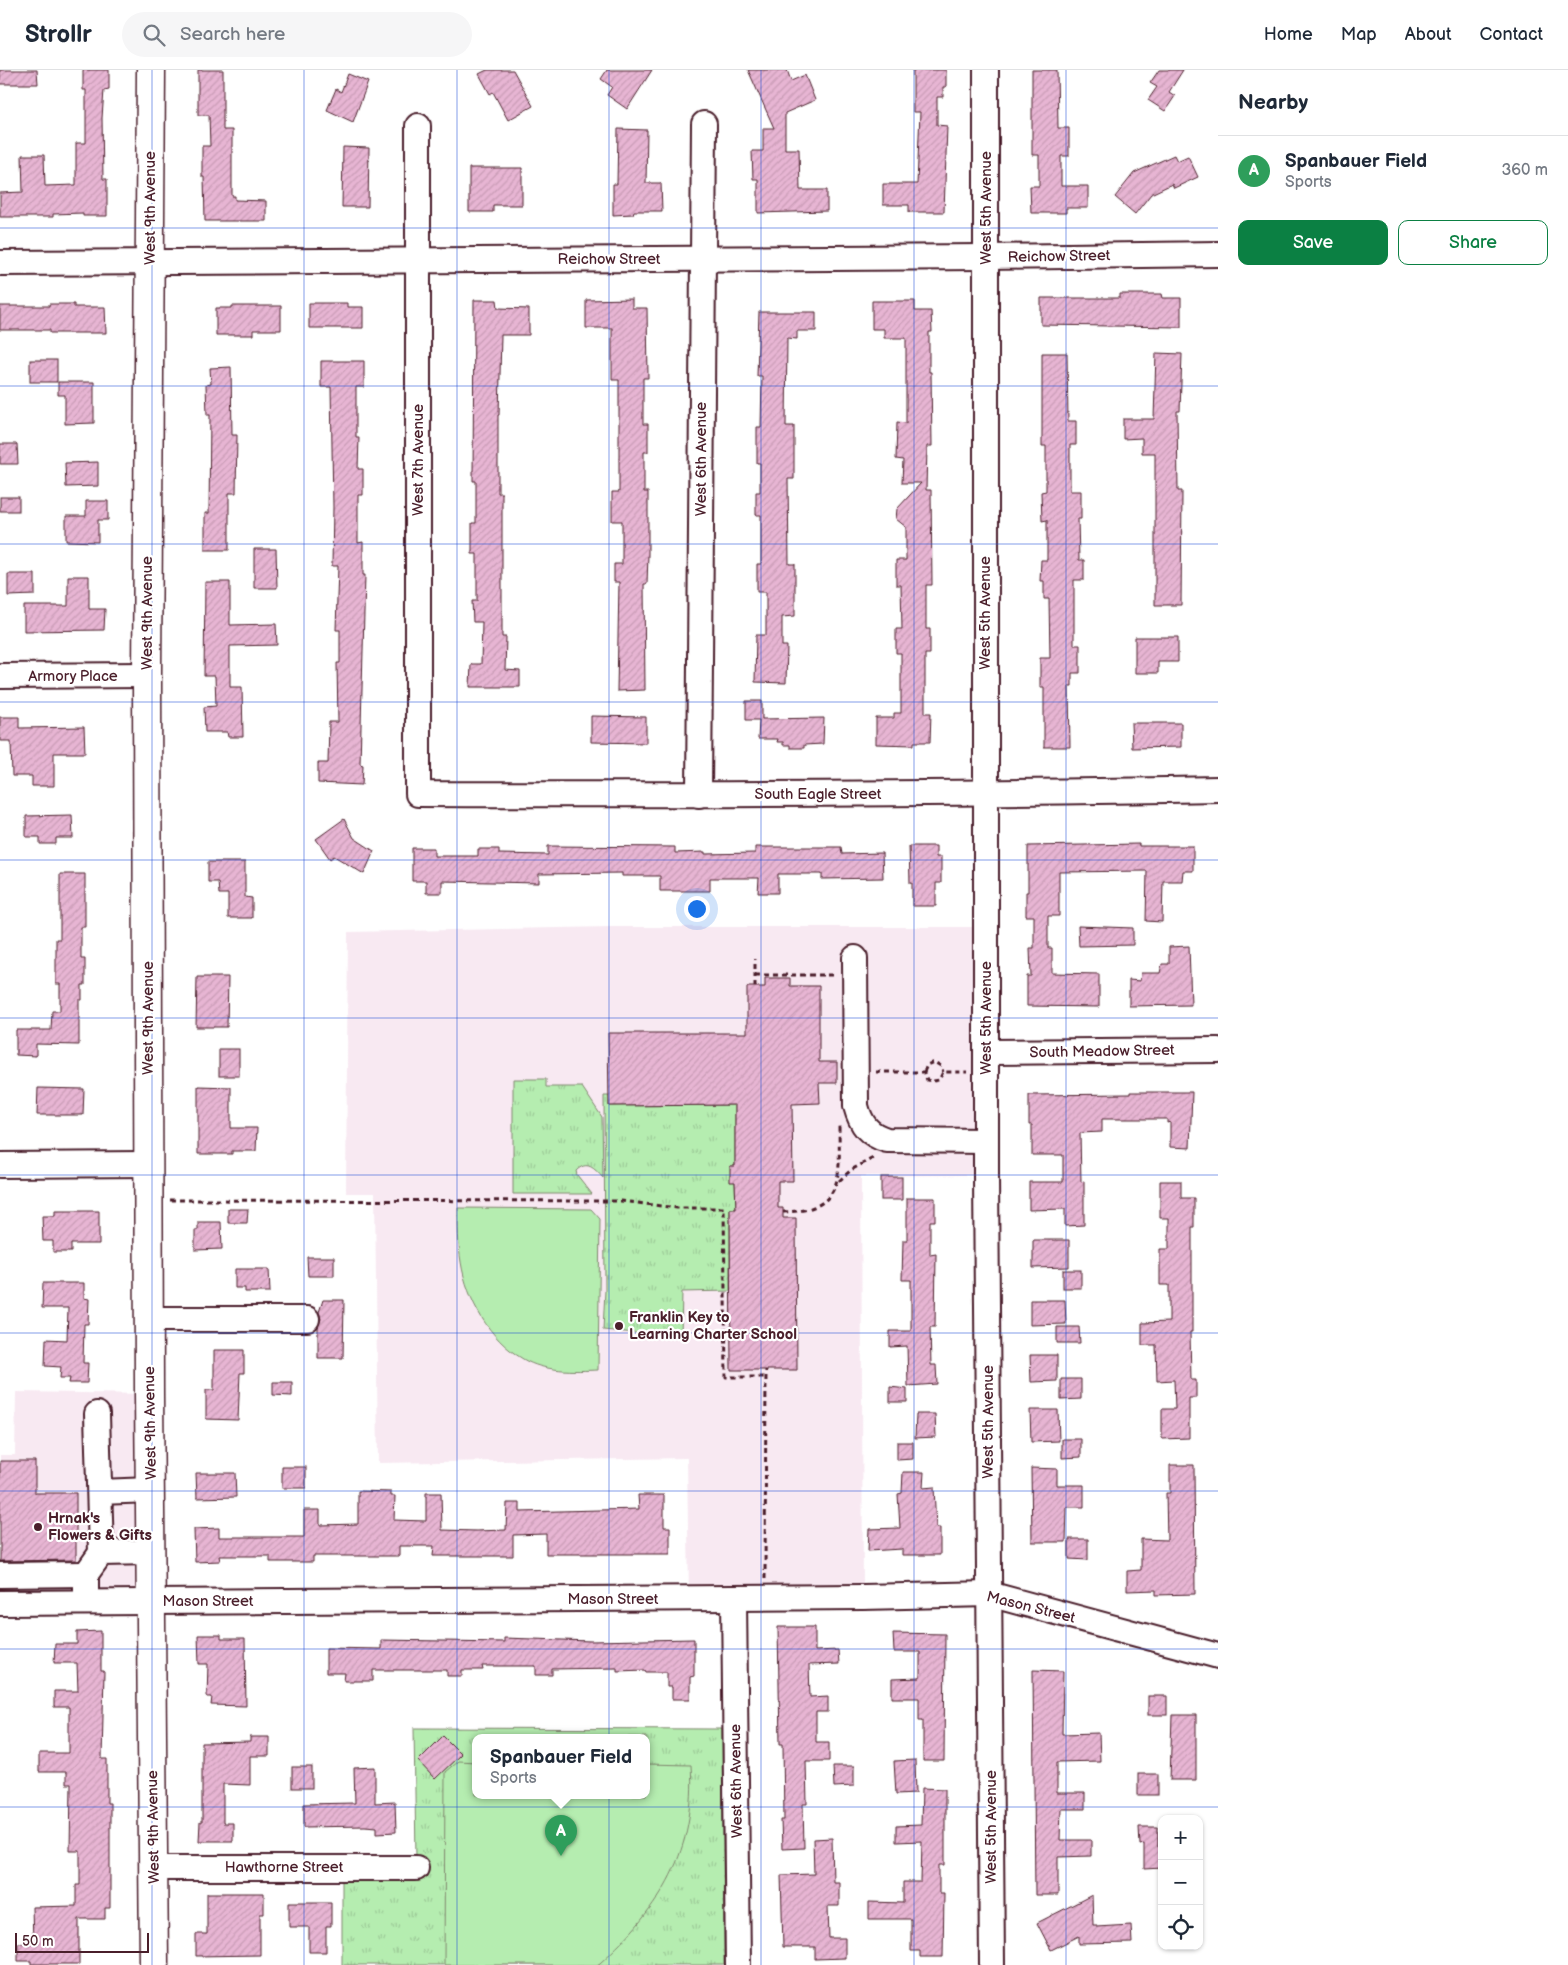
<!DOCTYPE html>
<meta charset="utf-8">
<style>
:root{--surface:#fff;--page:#f6f6f7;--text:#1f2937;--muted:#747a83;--line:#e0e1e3;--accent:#0b8043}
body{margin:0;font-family:"Balsamiq Sans",sans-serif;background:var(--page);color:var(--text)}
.controls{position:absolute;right:15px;bottom:15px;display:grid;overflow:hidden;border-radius:10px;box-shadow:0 1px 4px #0004}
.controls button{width:45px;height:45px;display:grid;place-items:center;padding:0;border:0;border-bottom:1px solid var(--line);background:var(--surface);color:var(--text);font:25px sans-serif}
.scale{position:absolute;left:15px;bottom:12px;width:134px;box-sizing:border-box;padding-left:5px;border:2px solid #4a1f2b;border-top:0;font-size:14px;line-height:18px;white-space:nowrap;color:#4a1f2b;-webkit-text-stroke:4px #fff;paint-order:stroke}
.you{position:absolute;left:696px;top:838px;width:18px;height:18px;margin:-12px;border:4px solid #fff;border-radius:50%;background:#1a73e8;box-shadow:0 0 0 8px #1a73e833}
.badge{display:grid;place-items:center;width:32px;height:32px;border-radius:50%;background:var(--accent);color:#fff;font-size:16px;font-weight:700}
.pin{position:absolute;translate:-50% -41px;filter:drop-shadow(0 1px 2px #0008)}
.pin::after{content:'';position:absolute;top:26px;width:18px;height:15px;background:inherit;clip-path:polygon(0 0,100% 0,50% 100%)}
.popup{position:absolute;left:472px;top:1664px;width:178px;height:65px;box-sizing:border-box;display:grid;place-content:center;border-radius:10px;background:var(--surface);filter:drop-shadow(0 1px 4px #0005);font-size:16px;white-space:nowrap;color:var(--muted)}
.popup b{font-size:19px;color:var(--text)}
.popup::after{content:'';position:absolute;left:50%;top:100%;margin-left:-10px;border:10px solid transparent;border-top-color:var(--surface)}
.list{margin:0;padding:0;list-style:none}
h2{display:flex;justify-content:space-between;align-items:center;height:65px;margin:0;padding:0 20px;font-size:21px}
h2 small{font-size:16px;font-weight:400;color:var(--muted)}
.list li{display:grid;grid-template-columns:32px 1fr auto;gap:15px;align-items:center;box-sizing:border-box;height:70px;padding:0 20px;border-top:1px solid var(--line)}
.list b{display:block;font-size:19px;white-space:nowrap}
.list p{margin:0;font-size:16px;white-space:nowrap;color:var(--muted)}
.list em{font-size:16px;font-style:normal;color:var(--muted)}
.actions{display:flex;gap:10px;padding:15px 20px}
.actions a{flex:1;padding:11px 0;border:1px solid var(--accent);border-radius:10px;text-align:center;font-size:18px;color:var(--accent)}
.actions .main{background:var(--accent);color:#fff}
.icon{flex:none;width:28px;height:28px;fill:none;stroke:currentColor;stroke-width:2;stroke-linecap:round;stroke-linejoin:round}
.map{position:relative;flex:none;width:1218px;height:1895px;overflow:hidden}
header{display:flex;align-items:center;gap:30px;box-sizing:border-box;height:70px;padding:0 25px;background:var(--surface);border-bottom:1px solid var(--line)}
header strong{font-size:24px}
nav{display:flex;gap:28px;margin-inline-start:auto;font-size:18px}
.search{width:350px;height:45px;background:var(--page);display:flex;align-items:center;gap:12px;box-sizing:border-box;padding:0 18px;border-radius:28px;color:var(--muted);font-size:19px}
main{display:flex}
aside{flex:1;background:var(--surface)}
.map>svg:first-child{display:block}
</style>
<header>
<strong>Strollr</strong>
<div class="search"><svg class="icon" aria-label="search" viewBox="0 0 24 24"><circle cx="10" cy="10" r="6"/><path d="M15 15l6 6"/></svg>Search here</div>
<nav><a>Home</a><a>Map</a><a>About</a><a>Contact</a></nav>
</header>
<main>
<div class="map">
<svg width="1218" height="1895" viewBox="0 0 1218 1895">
<defs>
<pattern id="grass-tufts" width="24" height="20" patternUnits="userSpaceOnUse" patternTransform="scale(1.25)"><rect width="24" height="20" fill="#b5edb0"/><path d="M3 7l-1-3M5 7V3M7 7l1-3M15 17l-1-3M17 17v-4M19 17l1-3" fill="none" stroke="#9dcb98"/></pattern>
<pattern id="building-hatch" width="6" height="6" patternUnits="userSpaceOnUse" patternTransform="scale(1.25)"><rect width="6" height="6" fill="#e7b5d3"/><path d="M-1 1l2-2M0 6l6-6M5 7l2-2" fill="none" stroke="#c89bb5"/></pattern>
</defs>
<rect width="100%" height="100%" fill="#fff"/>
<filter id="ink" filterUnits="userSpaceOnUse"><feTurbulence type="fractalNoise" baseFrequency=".02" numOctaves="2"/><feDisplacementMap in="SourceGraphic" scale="10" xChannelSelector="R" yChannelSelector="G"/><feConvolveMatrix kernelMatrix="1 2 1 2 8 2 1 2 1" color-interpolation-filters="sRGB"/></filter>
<g filter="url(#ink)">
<g fill="#f8e9f2">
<path d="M612,857H986V1105L861,1106L863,1527L689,1528L687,1388L378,1393L375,1123H346L348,862Z"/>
<path d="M16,1322L149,1324L151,1531L0,1533V1385H15Z"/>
</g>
<g fill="url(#grass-tufts)" stroke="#80866e" fill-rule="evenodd">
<path d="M513,1009H546V1017H582L602,1047L603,1108C594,1098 587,1090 576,1101L577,1105L592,1124H513Z"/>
<path d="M604,1026H609V1036L735,1035V1096H730L735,1112L736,1139H730V1221L682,1222L681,1267L603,1260L605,1220Z"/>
<path d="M414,1658L722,1659L724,1895H342V1789H416ZM476,1667H646V1725H476Z"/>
</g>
<g fill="#b5edb0" stroke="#80866e">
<path d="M458,1138L591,1139L600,1149L598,1300C575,1301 544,1302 523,1289C489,1269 467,1230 461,1192C458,1175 458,1156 458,1138Z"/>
<path d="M458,1691L476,1692V1725H646V1694L691,1695C697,1780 661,1838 600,1893L597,1895H444L445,1702Z"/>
</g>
<g fill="url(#building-hatch)" stroke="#4a1f2b">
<path d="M0,0H37L38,14H0Z"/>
<path d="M83,0H109V19L104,20L102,48L103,109H107V146H83V143L53,144V147H0V123L23,122L22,85H44L45,116L76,115V73H86V20H83Z"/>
<path d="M198,0H223V60H232V126H235V130L266,131V151H205L204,107H202V76H210L209,45H198Z"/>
<path d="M487,0H513L533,36L508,50L493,22L490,24L479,4Z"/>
<path d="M607,0H652L627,39L607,25L612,17L601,9Z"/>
<path d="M748,0H787L791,11L805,5L815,30L785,43V79H799L800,120H827V141L758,143V109H753L752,81H763V58H774Z"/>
<path d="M913,0H946V17H943V27H937V55L947,56L944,142H909V135H883V114H917L920,42H913Z"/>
<path d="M1032,0H1057L1058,58H1069V86H1061V116H1088V138H1066V143H1031L1030,116H1039V85H1032Z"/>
<path d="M1159,0H1183L1169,22L1175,26L1165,41L1148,30L1157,17L1150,13Z"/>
<path d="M348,4L368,12L353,52L327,40L336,19L341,22Z"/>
<path d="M618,59L647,60L646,113H661L662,141H634L633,144L613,145V114H617Z"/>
<path d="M343,77L369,78L368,137H342Z"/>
<path d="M1174,85L1177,91L1188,86L1198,107L1174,118L1172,114L1151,124L1135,144L1115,127L1134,103Z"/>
<path d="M469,98H522V135H493V142H469Z"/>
<path d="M1120,224H1162L1163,228H1181V257L1041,255V228H1120Z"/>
<path d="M632,229V238H647L648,308H643V354H648V382H644V422H648V484L647,514H644L645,620L617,621L619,512H614V494H622V451H612V422H619V310H612V258H586V230Z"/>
<path d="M474,230H497L498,238L529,239V265H501L499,345H498V423H502V567H506L505,600L520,601V617H470L471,594H481L482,552H473L472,531H477V484H472V453H476V411H473Z"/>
<path d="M872,231H915V241H931L932,262H929V302H931L932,376H927L926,420H931L932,515H926V559H930V584H925V643H931L930,672H914V675L876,674V648H894V643H901V583H896V559H902L901,515H896V490H906V457L896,449L897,439L921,413H902L903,390L896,389L897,352L906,353V268H884V259H872Z"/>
<path d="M309,233H347V237H363V258H309Z"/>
<path d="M49,234H74V237H105L106,263H50V260H0V236H49Z"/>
<path d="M232,236H281V260H253V265H216V238H232Z"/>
<path d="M759,242H816V261H797V269L787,268L786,356H794V409H788L789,494H795V546L782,547V576H787L786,613L755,612L756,565H766V522H757V494H761V445H756V422H760V393H757V357H761L762,306H757Z"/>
<path d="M1042,283H1067L1068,351H1076V375H1070V421H1081V449H1078L1079,490H1084V510H1074V575H1080V603H1072V616H1069L1070,677H1044V617H1040V588H1050L1049,529H1044V511H1040L1041,490H1047V450L1042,451L1041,422L1046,421V376H1042Z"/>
<path d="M1156,283L1182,284L1180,341H1177L1178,421H1182L1181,535H1155V383H1142V368L1123,369V349H1154Z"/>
<rect x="30" y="290" width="27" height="22"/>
<path d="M321,291H364V317H356V367H359L358,399H363V425H358V473L363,472V505H365L360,694L363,695L362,715L318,713V693H328L329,652H338L337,593H340V560H336L338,496H332L333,437L331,317H321Z"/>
<path d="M231,297L232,365H237L236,423H229V480H205V443H209L210,345H207L206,315L211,314L210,298Z"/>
<path d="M58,312H94V353L65,354V325H58Z"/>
<path d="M0,374H17L18,394H0Z"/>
<path d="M98,392V416L66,417L65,393Z"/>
<rect x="0" y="427" width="19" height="14"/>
<path d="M86,431H108V450H98V472L66,471V446H86Z"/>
<path d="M254,479H276L277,518H254Z"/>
<path d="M8,504H35V525L8,526Z"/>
<path d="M68,506H89V539H105L104,560L24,561V536H68Z"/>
<path d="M205,512H230V555L276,554L277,575L230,576V617H242L243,667H228L227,662H205L204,637L216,636L215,606H204Z"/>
<path d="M1135,567H1178V592H1158V603H1135Z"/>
<path d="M746,631H762V649L824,648L823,674L804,675V678H790V675H783V672H777L778,669H758L759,650H746Z"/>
<path d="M591,646L646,647V673L591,672Z"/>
<path d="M0,647H19V658L84,657L85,683H54V716H32V706H12L11,671H0Z"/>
<path d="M1131,653H1181V677L1132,678Z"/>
<path d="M72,745L73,768H56V774H40V767H26V746Z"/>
<path d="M344,749L354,768L374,781L364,804L334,786L330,789L316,769Z"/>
<path d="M1139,774V776H1193V801H1183L1182,811H1163L1162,852L1146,851L1147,801L1059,802V846H1048V878H1052V903L1099,904V937L1027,936V906H1031L1030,878H1034V846H1026V822H1028V776Z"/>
<path d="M548,776L675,777V783L705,782V784L755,783V777H841L842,784L882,783L883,808L822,809V804H778V823H758L759,808H710V821H660V806H622V803L539,804V813L442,811V823H426V811H412V778H434V786H478V779H499V784L548,785Z"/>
<path d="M909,776H936V787H941V813H936V836H912V813H910Z"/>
<path d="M208,792H245V827L252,828V848H228V824H219L218,812H208Z"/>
<path d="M60,804H85V857H81V889H85V915H82V930H79V975L36,974V986L16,985V960H51L52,941H60V914H56V869H60Z"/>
<path d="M1078,856L1133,858V875L1079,876Z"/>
<path d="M1189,876L1191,935L1129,936V910L1140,911L1141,903H1160L1162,894H1169V877Z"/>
<path d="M197,907H228L227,957H196Z"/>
<path d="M765,908H790V916H819V992H837V1013H819L820,1033L792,1034L793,1111H778V1138H783V1148H796L797,1300H731L730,1139H736L735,1112H730V1096H735V1035L609,1036L608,963H747V917H765Z"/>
<rect x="219" y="979" width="20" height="27"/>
<path d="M198,1016L231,1017V1058H257L256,1081H232V1084H198Z"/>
<path d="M38,1018L84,1019L83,1045H37Z"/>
<path d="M1130,1022H1192L1190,1078L1170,1077V1052L1167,1053V1049H1102V1062L1080,1063L1081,1112L1084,1111V1155L1065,1156V1139L1029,1140V1112H1063V1085H1032V1055H1029V1025L1130,1024Z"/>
<rect x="881" y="1107" width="21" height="23"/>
<path d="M1160,1111H1181V1128H1194V1157H1192V1262H1190L1191,1310H1196V1328H1189V1368L1162,1369V1339H1175L1174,1310L1157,1311L1156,1275H1142V1253L1169,1252V1215H1160V1179H1169V1148H1160Z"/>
<path d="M907,1128H935V1151H930V1185L936,1184L935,1257H930L931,1295H936L937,1314L908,1316L907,1276L890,1277V1261H911V1210H902L903,1170H907Z"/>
<path d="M228,1139H248L247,1153H228Z"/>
<path d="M55,1141H99V1174H71V1182H53V1171H43L42,1146H55Z"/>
<path d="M198,1152H221L222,1179L195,1180V1160H198Z"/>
<path d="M1033,1170H1069V1197L1033,1198Z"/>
<path d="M307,1187H334V1206H308Z"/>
<path d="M235,1199H269L270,1222H245V1218H235Z"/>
<rect x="1063" y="1200" width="18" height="18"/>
<path d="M43,1213H84V1228L89,1229L88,1254H84L83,1293H88L87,1313H69L70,1308H60L61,1297L45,1296L46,1269L67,1270L68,1238H42Z"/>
<path d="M323,1230H344L343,1288H318V1257L321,1249L319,1242Z"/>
<path d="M1030,1230H1065L1066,1254L1030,1255Z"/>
<path d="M1057,1257H1079L1080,1273H1057Z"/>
<path d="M214,1280H244V1303H240L238,1350L206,1349V1320H214Z"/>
<path d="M1030,1285H1057V1311L1031,1312Z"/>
<path d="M1061,1309H1081V1329L1061,1330Z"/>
<path d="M273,1312H292V1326L273,1325Z"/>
<path d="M890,1317L907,1319V1332H890Z"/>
<path d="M1030,1340H1058L1059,1371L1031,1372Z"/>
<path d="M916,1344H935L936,1367L915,1368Z"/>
<path d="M1062,1369H1081V1387L1062,1388Z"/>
<path d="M897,1372H913V1389L897,1390Z"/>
<path d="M0,1391H35V1423H76V1490L0,1491Z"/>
<path d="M1170,1395H1194L1195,1524L1156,1525V1520L1127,1521V1501L1141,1500V1469L1167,1470L1166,1423H1170Z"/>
<rect x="282" y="1397" width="24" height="21"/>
<path d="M1031,1398L1057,1399V1415H1084V1437H1067L1066,1472H1032Z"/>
<path d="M903,1402H924L923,1418L934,1417L936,1458H940V1485H902V1479L868,1481L869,1459L900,1458L898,1424L902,1423Z"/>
<path d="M196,1403H235L236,1427L197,1428Z"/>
<path d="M358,1421L391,1422V1426H395L394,1450L426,1451V1423H441L442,1460L476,1461L506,1460L507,1433H520V1442L639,1439L638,1425H664V1457H670V1484H546V1464L513,1465V1486H433L434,1476H399V1486H313V1492H270V1486H219L220,1491L195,1492L194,1459L219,1458V1467H304V1440H320V1455L358,1454Z"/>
<path d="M1069,1469H1088V1490L1069,1489Z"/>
<path d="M778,1557H815V1581L838,1580L839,1594L809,1595L810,1627L828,1626V1642H816V1672H829V1691H806L807,1734H803L804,1778L782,1779L781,1750H784L783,1674H780Z"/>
<path d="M101,1561V1601H104L102,1689H107V1733H110V1838H105V1849H79V1894H31V1891H18V1873H33L32,1837L76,1836V1815H80V1781H70L71,1714H66V1702H39V1683H69V1637H54V1621H78L77,1593H54L55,1574H77V1562Z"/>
<path d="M893,1563L945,1564L944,1691H923V1650H919V1628H892V1609L920,1608V1582H894Z"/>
<path d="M198,1565H221V1569H245L246,1636L211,1635L212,1627H207L208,1594H199Z"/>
<path d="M504,1568L591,1571L694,1569V1606L690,1607V1629H672V1617H667V1602H646L645,1600L617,1601V1598L552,1599V1605H536V1596H482L483,1600H462V1606H447V1600H373V1611H344L345,1603H326V1578L381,1579V1570L504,1572Z"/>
<path d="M1033,1600L1063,1601L1062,1664L1099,1663L1100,1691L1057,1692V1723H1085V1739H1061L1060,1770H1091V1786L1058,1787V1825H1035Z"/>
<rect x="1148" y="1626" width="19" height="19"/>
<path d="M1172,1645H1196V1710H1170Z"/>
<path d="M443,1666L461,1684L435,1709L418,1691Z"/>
<path d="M250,1667H269V1686H250V1715L223,1714V1753H233V1771H199L200,1752H202V1673L250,1672Z"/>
<path d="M915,1690L916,1723L896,1724L894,1691Z"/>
<path d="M833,1696H854V1716L834,1717Z"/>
<rect x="292" y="1697" width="20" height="21"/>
<path d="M375,1697V1733L395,1732L396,1762L377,1763V1757L365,1756L304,1757V1734L355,1733L354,1698Z"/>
<rect x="1138" y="1704" width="20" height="21"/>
<path d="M922,1718L945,1719V1795H939V1823H944L943,1887H920V1881H911V1849H869V1832L903,1833V1812H921L922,1771L896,1772V1756L921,1755Z"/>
<path d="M1139,1757H1158V1777H1162V1798L1144,1799V1774L1140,1775Z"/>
<path d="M832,1768L833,1812H839V1836H828L829,1868H845V1888L815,1889V1877H783L781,1805L814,1804L813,1769Z"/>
<path d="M207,1823H264V1844H260V1885L196,1886V1864H207Z"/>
<path d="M1092,1825L1093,1855H1096V1857L1131,1855L1132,1873L1079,1874V1866L1051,1880L1037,1853Z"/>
<path d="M289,1832H331V1856H326V1882H309V1857H289Z"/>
</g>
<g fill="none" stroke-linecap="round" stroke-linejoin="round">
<defs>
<g id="minor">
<path d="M986,0V1105L992,1895"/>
<path d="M418,56V724C685,725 951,724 1218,719"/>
<path d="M0,193L985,187L1218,184"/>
<path d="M0,606L147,605"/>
<path d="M699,725L704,54"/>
<path d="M855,888L856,1036C861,1055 869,1065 887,1070L986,1071"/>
<path d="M986,982L1218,980"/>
<path d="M0,1095L148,1094"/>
<path d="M149,1249H307"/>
<path d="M97,1344L101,1483"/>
<path d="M100,1422L150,1420"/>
<path d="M0,1505L86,1504"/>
<path d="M734,1528L738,1895"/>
<path d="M86,1532V1504L101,1483L151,1482"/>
<path d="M0,1533L863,1527L989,1524L1218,1586"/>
<path d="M153,1798H416"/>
</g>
<path id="major" d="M151,0L147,605L149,1324L154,1895"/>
</defs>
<use href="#minor" stroke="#4a1f2b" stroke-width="28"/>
<use href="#major" stroke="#4a1f2b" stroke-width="31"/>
<g stroke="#4a1f2b" stroke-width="3" stroke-dasharray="5 4" stroke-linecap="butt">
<path d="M755,905H835"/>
<path d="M755,917V889"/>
<path d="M876,1002H924L927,1010L933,1011L939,1010L943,1002H967"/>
<path d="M924,1002L927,995L934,992L941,996L943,1002"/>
<path d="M839,1111L851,1100L875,1087"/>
<path d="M170,1130L621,1131L677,1138H724L726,1307H765"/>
<path d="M783,1142C847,1141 839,1103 839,1054"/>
<path d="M765,1509L766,1300"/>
</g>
<use href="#minor" stroke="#fff" stroke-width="24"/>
<use href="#major" stroke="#fff" stroke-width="28"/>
</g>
</g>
<path fill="none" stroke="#1d4ed8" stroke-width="1" stroke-opacity="0.55" d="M152,0V1895M304,0V1895M457,0V1895M609,0V1895M761,0V1895M914,0V1895M1066,0V1895M0,158H1218M0,316H1218M0,474H1218M0,632H1218M0,790H1218M0,948H1218M0,1105H1218M0,1263H1218M0,1421H1218M0,1579H1218M0,1737H1218"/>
<g fill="#4a1f2b" stroke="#fff" stroke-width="2">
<circle cx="619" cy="1256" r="5"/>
<circle cx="38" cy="1457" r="5"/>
</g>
<g text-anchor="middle" stroke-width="4.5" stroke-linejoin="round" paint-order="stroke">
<g font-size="15" fill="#4a1f2b" stroke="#fff">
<text transform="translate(150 138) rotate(-90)" y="5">West 9th Avenue</text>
<text transform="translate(986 138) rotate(-90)" y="5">West 5th Avenue</text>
<text transform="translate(1059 186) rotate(-1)" y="5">Reichow Street</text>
<text x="609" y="194">Reichow Street</text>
<text transform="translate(701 389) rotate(-90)" y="5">West 6th Avenue</text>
<text transform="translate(418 390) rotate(-90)" y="5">West 7th Avenue</text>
<text transform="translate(147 543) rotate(-90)" y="5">West 9th Avenue</text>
<text transform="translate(985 543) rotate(-90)" y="5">West 5th Avenue</text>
<text x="73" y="611">Armory Place</text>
<text x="818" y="729">South Eagle Street</text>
<text transform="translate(148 948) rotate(-90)" y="5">West 9th Avenue</text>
<text transform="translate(986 948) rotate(-90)" y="5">West 5th Avenue</text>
<text transform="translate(1102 981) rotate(-1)" y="5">South Meadow Street</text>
<text transform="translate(988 1352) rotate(-90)" y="5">West 5th Avenue</text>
<text transform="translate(150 1353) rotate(-91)" y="5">West 9th Avenue</text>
<text x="613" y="1534">Mason Street</text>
<text x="208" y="1536">Mason Street</text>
<text transform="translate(1031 1537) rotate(14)" y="5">Mason Street</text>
<text transform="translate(736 1711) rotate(-91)" y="5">West 6th Avenue</text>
<text transform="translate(153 1757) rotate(-91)" y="5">West 9th Avenue</text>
<text transform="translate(991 1757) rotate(-90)" y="5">West 5th Avenue</text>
<text x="284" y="1802">Hawthorne Street</text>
</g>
<g font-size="15" font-weight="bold" fill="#4a1f2b" stroke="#fff" text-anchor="start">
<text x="629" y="1252">Franklin Key to<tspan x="629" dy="17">Learning Charter School</tspan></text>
<text x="48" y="1453">Hrnak's<tspan x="48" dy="17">Flowers &amp; Gifts</tspan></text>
</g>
</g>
</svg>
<div class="controls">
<button>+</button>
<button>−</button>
<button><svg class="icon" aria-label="locate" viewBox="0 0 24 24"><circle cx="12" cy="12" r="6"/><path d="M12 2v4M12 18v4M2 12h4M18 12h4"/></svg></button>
</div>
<div class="scale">50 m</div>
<div class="you"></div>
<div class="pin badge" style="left:561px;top:1786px;background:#2e9e5b">A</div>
<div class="popup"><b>Spanbauer Field</b>Sports</div>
</div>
<aside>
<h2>Nearby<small></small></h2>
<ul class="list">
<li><span class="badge" style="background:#2e9e5b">A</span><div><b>Spanbauer Field</b><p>Sports</p></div><em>360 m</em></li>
</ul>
<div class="actions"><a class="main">Save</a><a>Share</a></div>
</aside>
</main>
